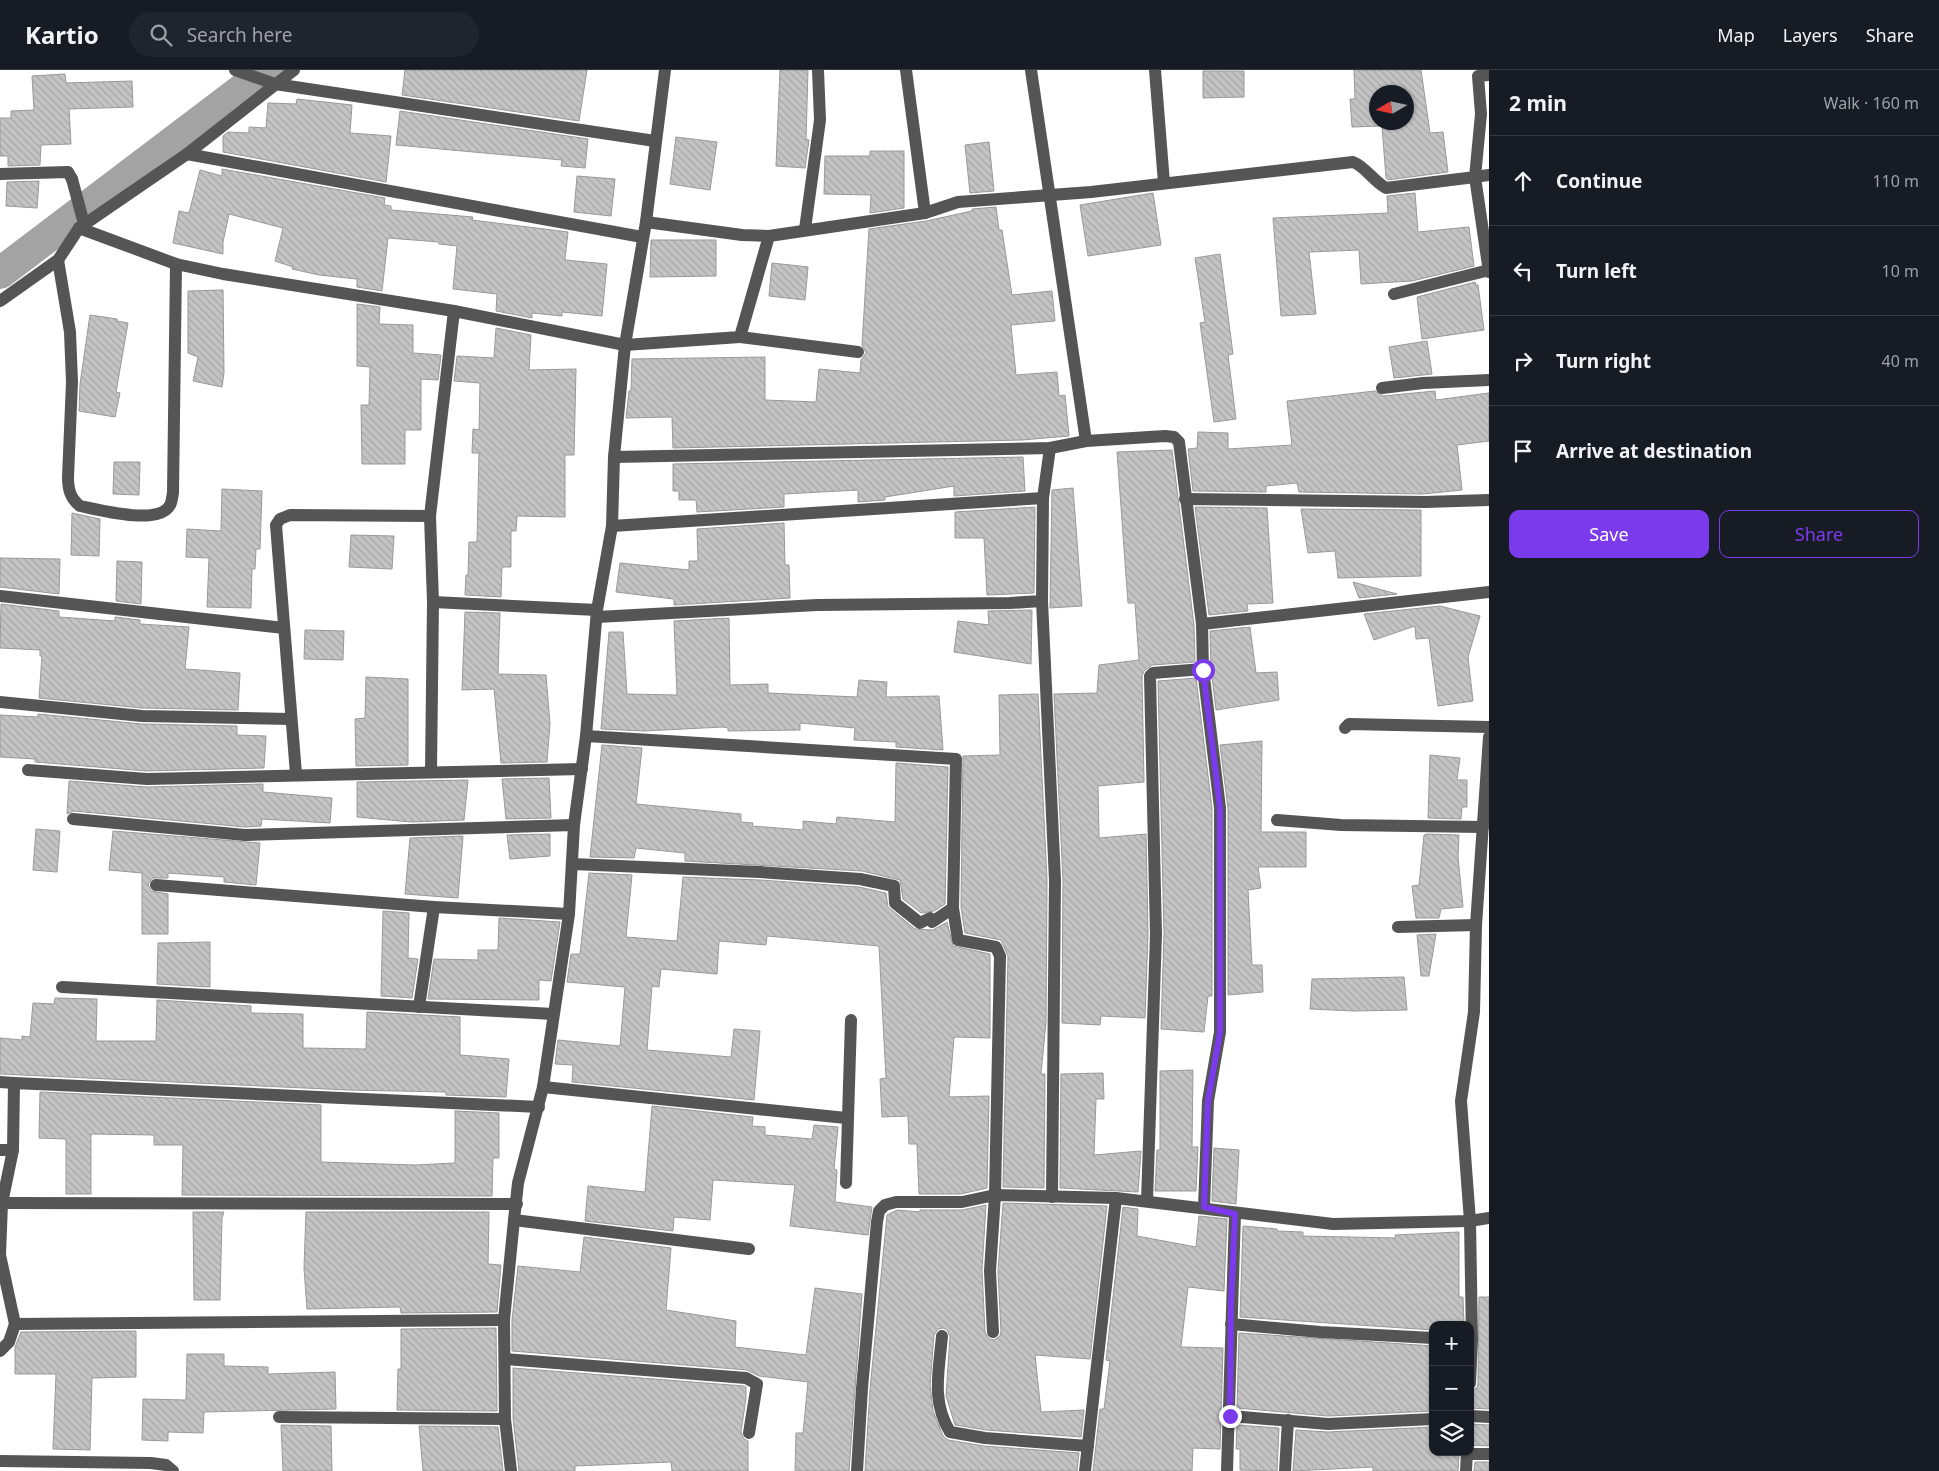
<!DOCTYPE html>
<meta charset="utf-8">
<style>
:root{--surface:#171b24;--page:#20242c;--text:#f1f3f6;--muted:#9ea1a6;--line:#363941;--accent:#7c3aed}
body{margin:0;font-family:"Noto Sans",sans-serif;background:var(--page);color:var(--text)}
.controls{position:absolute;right:15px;bottom:15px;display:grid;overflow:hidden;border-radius:10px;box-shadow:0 1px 4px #0004}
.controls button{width:45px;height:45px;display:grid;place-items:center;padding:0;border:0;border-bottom:1px solid var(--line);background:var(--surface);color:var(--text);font:25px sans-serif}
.compass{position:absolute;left:1369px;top:15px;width:45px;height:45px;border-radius:50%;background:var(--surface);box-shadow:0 1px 4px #0004;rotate:261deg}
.stop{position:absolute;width:15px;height:15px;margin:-11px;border:4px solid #7c3aed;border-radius:50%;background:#fff}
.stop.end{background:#7c3aed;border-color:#fff;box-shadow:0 1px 5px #0008}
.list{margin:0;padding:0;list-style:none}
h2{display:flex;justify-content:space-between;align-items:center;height:65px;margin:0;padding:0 20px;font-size:21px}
h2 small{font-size:16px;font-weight:400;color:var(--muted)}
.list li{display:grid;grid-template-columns:32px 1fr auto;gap:15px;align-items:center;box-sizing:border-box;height:90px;padding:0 20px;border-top:1px solid var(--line)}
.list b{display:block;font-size:19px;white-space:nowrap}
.list em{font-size:16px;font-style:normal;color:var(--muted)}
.actions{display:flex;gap:10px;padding:15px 20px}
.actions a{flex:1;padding:11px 0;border:1px solid var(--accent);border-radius:10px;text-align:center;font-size:18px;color:var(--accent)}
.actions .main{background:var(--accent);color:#fff}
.icon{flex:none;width:28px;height:28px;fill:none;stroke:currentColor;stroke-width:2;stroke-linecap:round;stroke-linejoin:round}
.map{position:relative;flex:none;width:1489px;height:1401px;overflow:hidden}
header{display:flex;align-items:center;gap:30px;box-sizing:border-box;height:70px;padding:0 25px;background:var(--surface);border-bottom:1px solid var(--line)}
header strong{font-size:24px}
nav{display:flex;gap:28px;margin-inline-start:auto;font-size:18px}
.search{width:350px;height:45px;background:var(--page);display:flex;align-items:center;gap:12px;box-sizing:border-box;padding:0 18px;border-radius:28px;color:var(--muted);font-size:19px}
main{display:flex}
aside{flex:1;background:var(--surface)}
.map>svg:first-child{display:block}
</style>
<header>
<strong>Kartio</strong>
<div class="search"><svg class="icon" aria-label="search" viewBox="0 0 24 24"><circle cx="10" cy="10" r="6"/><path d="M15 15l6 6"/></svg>Search here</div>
<nav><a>Map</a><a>Layers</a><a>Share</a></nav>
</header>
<main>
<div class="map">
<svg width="1489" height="1401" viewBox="0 0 1489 1401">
<defs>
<pattern id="building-back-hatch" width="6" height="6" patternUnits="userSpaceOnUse" patternTransform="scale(1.25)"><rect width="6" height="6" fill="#c4c4c4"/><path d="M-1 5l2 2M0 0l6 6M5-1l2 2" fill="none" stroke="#a7a7a7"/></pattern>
</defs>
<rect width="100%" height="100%" fill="#fff"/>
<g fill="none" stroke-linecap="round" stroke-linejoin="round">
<path stroke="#a3a3a3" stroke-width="32" d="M0,203L268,0"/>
</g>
<g fill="url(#building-back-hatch)" stroke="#999" fill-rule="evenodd">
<path d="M405,0H587L579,51L402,25Z"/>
<path d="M780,0H808L806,69L809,70L805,98L776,96Z"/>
<path d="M1354,0H1421L1430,63L1443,62L1448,102L1388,110L1386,108L1382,56L1352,57L1350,29H1355ZM1376,22H1406V52H1376Z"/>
<path d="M1203,1H1244V27L1203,28Z"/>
<path d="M65,4L66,13L132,11L133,37L69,39L71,74L41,75L40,95L8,96V86H0V48H11V41L34,40L32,6Z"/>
<path d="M297,29L352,35L350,63L391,66L386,112L223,82V66L228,62L249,63V57L266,58L268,33L296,34Z"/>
<path d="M400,41L588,69L585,98L561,96L562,90L396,75Z"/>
<path d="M676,67L717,72L710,120L670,114Z"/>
<path d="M989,72L994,121L970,123L965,75Z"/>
<path d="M870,81H904V138L870,143L871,125L824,124L825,86H870Z"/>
<path d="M222,99L385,128L384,135L391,136V140L473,147L472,150L568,162L565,190L607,194L602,246L562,242V246L532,243V248L496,241L497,224L453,219L457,176L439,174V172L388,168L382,221L357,217V209L319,205L292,199L293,197L275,191L283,158L229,144L223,172V184L173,173L179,141L189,143L200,100L222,106Z"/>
<path d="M577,106L615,109L611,146L574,142Z"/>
<path d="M39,111L37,138L6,136L7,112Z"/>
<path d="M1153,123L1161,175L1088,186L1080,135Z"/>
<path d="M1415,123L1418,162L1469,157L1474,196L1412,211L1361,214L1359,180L1309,182L1316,244L1281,246L1273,148L1388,143L1387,126Z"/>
<path d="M996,137L999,160H1002L1012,225L1052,221L1055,251L1011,255L1016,305L1057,302L1059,326L1065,325L1069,366L1022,370L673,378L672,347L626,348L629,321H631L632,289L765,287V330L816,332L819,299L860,303L861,290L866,283L862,275L869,159L926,151L972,141V139Z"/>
<path d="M651,170H716V206L650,207Z"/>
<path d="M1220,184L1233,284L1228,285L1236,349L1214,352L1200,253L1205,252L1195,188Z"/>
<path d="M772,193L808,197L805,230L769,226Z"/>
<path d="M1475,212L1476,215H1478L1484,260L1422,269L1417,227Z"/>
<path d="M223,220L224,303L222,317L193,311L198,287L188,283V221Z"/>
<path d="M357,234L380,237L379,254L413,255V283L441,285L438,310L421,309V360H405V394H362L361,335H369L370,297L357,296Z"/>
<path d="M90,245L117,249V251L128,253L116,322L120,323L115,347L79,341L80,314Z"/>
<path d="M496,258L531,265L529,300L576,299L574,385H565V447L517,446L516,461H511V497H502L501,527L465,525L466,505H468L469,472H477L479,383H472L473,359L479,360L480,313L454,311L457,286L494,288Z"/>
<path d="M1427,271L1432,304L1394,308L1389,277Z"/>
<path d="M1375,321L1383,326L1435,321L1436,330L1489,323V371L1457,375L1462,420L1423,424L1299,422L1297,413L1266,416V422L1193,421L1188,379L1197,378L1198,362L1228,363V379L1292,375L1287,331Z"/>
<path d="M1172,380L1194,555L1195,592L1152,595L1144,601L1142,606L1144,712L1098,716L1099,768L1146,764L1148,864L1145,948L1101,946L1100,955L1062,953L1063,810L1054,624L1097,623L1099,595L1139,590L1135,533H1128L1117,382Z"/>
<path d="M1023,387L1025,421L954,426V416L885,427V430L858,432V420L784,424V437L697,442L696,430H679V421H673V394Z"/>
<path d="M114,392H140L139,425L113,424Z"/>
<path d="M1073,418L1082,536L1050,538L1052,420Z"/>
<path d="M222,419L262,421L260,479H256L255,499H252L251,538L207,537L209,488L186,487L187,459L221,461Z"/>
<path d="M1035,437L1034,523L987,525L984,468H955V442Z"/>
<path d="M1195,437L1267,438L1273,533L1247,534L1248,541L1209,545Z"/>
<path d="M1301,439L1421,440V506L1338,508L1335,481L1308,483Z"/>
<path d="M72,443L100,449L99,486L71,485Z"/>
<path d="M784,453L785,495H789L790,528L674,535V529L616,522L620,493L689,500V491H698L697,459Z"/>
<path d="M351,465L394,466L392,499L349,497Z"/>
<path d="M0,488L60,489L59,524L0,517Z"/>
<path d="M117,491L142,492L141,534L116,531Z"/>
<path d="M1353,512L1397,524L1359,528Z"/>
<path d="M1,534L59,541V547L115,551V547L140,550V554L189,557L185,599L240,603L238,640L142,638L39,628L42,586H40V580L0,578Z"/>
<path d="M1440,536L1480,546L1468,587L1473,631L1438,636L1429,568L1416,569L1415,556L1374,570L1364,544Z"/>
<path d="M1032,540L1031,594L954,582L958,551L989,555L988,541Z"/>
<path d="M465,542L500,543L498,604L546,605L550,654L547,692L501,693L494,619L462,620Z"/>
<path d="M729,548L730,615L768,614V623L857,627L859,610L887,612L886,627L939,626L943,680L896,677V672L854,670L855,658L800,653V660L728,661V658L723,657L644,661L601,659L609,562H623L627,624L677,625L674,551Z"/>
<path d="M1250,557L1256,603L1277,602L1279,630L1216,640L1211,598L1210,561Z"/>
<path d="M305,560L344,561L343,590L304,589Z"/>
<path d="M366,607L408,609V695L356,696L355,649L365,648Z"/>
<path d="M1196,608L1212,738V926H1208L1204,962L1161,959L1164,864L1158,611Z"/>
<path d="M1038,624L1047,810L1046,952L1041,1004H1045L1044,1118L1003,1117L1008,886L1001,870L965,863L961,837L963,686L1000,685L999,625Z"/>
<path d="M38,644L142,654L237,656V665L266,666L264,698L147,701L35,692V689L0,687V645L38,647Z"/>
<path d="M1262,671L1261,762H1306V797H1258L1261,818L1248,820L1252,895H1262L1263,922L1228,925V738L1220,675Z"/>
<path d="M602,675L642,678L636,734L741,744V752L753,753L752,756L803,760V751L836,754L837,747L895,752L896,693L948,697L945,834L934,841L921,843L903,829L900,810L862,801L685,791V783L636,778L634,788L590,787Z"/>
<path d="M1430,685L1460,688L1457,710H1467V737H1462L1461,749L1428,748Z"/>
<path d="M549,708L551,748L506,749L502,709Z"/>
<path d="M468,710L464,750L411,752L357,747V712Z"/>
<path d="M69,711L147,717L263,714V722L332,728L330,753L262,749L261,756L245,757L74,741L67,744Z"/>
<path d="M36,759L60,761L57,802L33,800Z"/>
<path d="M113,761L260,773L256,815L224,812V807L168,803V808H153L148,814L151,821L168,824V864H142V803L109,800Z"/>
<path d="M550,764V786L510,789L507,765Z"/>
<path d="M1427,764L1459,765L1458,787L1463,837L1441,839L1439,848H1416L1412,816L1419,815L1424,765Z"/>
<path d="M463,766L458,828L405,824L410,768Z"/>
<path d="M589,803L632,805L626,867L677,871L683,807L760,810L859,817L886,823L888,837L915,859L933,860L947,852L953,876L990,884V968L954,967L949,1027L989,1026L987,1118L961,1124H919L917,1074H909L908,1046L882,1047L880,1009L886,1008L879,876L767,866L766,875L719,871L717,904L661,899L659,917L652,916L647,980L731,987L734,959L760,961L754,1030L572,1012L573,995L555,994L558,970L620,976L625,917L567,912L571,884H580Z"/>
<path d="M383,841L409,843L408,888L418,889L412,928L381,926Z"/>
<path d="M499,848L560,852L551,911L539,910V930L428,929L434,889L478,890V880H498Z"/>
<path d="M1436,864L1429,906H1421L1417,865Z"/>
<path d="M210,872V917L157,914L158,873Z"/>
<path d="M1404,907L1407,940L1354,941L1310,939L1312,909Z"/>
<path d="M55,928L97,929L96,971H156L157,930L251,936V943L303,944V978L366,979L367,942L460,947V985L509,989L506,1027L446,1025V1022L348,1020L0,1004V968L22,970V966L30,967L33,933L54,934Z"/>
<path d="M1193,1000L1192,1077H1198L1196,1121H1155L1157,1080H1160V1001Z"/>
<path d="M1103,1003L1104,1029H1096L1094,1085L1141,1081L1138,1122L1060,1118L1061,1004Z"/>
<path d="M40,1022L321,1035V1092L415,1095L455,1093V1041L499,1043V1088H493L492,1126L182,1125L183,1075H154V1065L91,1064V1124H66V1069L39,1068Z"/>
<path d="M652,1036L753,1047L752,1056L765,1057V1065L812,1069L814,1055L838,1057L834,1099L837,1100L835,1132L872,1137L868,1165L790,1156L795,1115L713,1110L710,1150L674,1147L673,1161L585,1151L588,1116L645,1122Z"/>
<path d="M1214,1078L1239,1080L1236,1134L1212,1131Z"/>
<path d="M1003,1133L1107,1136L1090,1289L1035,1285L1041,1342L1084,1340L1081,1367L986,1360L955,1355L946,1326L950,1266L947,1260L943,1258L938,1259L934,1265L930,1315L933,1341L943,1366L948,1370L984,1376L1079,1383L1077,1401H865L870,1319L887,1145L897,1140L920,1142V1140H962L986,1135L982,1200L985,1262L989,1269L994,1270L1000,1266L1001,1262L998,1201Z"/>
<path d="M1123,1137L1138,1139L1137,1166L1196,1177L1199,1146L1227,1149L1224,1221L1188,1217L1181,1277L1223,1278L1220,1379L1193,1378L1192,1401H1093L1100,1339H1104L1110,1291L1106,1290Z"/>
<path d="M193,1142H224L222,1148L220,1230H194Z"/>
<path d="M306,1142H489L488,1194L501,1195L497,1242L401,1243L400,1237L307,1239L304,1198Z"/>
<path d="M1243,1156L1277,1159V1161L1303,1162V1166L1396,1168L1395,1165L1459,1162V1227H1463L1464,1255H1433V1260L1240,1247Z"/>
<path d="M584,1167L671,1178L666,1240L736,1251L735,1277L806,1285L815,1218L862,1224L849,1401H795L796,1363H803L808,1312L759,1306L747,1300L512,1281V1250L518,1196L580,1202Z"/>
<path d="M1479,1227H1489V1339L1470,1338V1321L1477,1318L1478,1313Z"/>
<path d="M496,1258L497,1341L397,1340L398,1299H401V1259Z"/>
<path d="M136,1261V1307L92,1308L90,1380L53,1379L56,1304H15V1277L21,1262Z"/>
<path d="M1239,1263L1433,1276V1341L1328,1346L1237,1338Z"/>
<path d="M187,1284H224V1296L268,1297V1304L335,1302L336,1339L204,1342L203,1363L168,1362V1371L142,1370L143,1329L186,1330Z"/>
<path d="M513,1298L744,1316L746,1317V1328L741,1362L744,1369L748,1371V1401H672L671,1392L575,1396V1401H519L513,1348Z"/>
<path d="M1470,1354L1489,1355V1376L1470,1375Z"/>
<path d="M281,1355L331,1356L332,1401H283Z"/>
<path d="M1237,1355L1279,1358L1277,1401L1240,1400V1379H1236Z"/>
<path d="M419,1356L498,1357L503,1401H423Z"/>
<path d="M1433,1357V1382H1459L1458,1401H1373V1397L1293,1401L1296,1360L1328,1362Z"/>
<path d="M1475,1392H1489V1401H1474Z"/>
</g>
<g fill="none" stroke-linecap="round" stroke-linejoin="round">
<g stroke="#555" stroke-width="12">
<path d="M235,0L275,14L655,71"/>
<path d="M906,0L925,143"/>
<path d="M1031,0L1086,371"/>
<path d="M1155,0L1164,113"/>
<path d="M187,84L642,167"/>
<path d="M0,104L68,102L72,109"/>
<path d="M1489,105L1475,107L1489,202"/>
<path d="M646,152L742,165L769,166L925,143L958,132L1091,122L1353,92C1366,97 1373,111 1386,118L1475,107L1481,44L1478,6L1489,5"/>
<path d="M79,158L176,194L223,204L454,241L625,275L740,267L769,166"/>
<path d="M805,159L820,50L818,0"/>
<path d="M58,190L70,262L72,312L68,407C68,419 70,428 80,436C99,440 159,456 170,435C172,432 172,427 173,423L176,194"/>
<path d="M1394,224L1489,200"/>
<path d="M0,231L58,190L79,158L187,84L294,0"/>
<path d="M740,267L858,282"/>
<path d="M1382,318L1423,313L1489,310"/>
<path d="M614,387L1050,378L1086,371L1165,366L1174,367L1179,372L1202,554L1203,599L1220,738V962L1208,1031L1204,1137"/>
<path d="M1185,429L1425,432L1489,430"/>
<path d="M612,456L1043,428"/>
<path d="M0,526L284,558"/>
<path d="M1042,531L1055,810L1052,1127"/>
<path d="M433,532L597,540"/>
<path d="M597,547L817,535L1010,533L1042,531L1043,428L1050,378"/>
<path d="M1202,554L1489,522"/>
<path d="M0,632L142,646L291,649"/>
<path d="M1345,658L1349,654L1489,657"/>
<path d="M586,666L956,689L953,838L958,870L996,877L1000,886L995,1125L990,1201L993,1262"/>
<path d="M28,700L147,709L582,699"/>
<path d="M431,701L433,532L430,446L454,241"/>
<path d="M296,704L276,455L280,449L290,445L430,446"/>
<path d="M73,749L245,765L574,755"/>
<path d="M1277,750L1341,755L1483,757"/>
<path d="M572,794L760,802L860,809L894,816L895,833L920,853L930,848L932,852L953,838"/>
<path d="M156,815L434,837L569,844"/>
<path d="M1398,857L1476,855"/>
<path d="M62,917L553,944"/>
<path d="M419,937L434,837"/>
<path d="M0,1012L14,1013"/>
<path d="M543,1017L846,1048"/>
<path d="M0,1080H13"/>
<path d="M846,1113L851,950"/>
<path d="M1147,1131L1156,864L1150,606L1153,603L1203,599"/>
<path d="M2,1133L517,1134"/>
<path d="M514,1150L749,1179"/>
<path d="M504,1250L15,1254L0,1185L2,1133L13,1080L14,1013L539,1037"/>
<path d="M1231,1254L1320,1262L1433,1268"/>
<path d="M942,1266C939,1301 931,1331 950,1362L985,1368L1088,1376"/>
<path d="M0,1281L9,1272L15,1254"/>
<path d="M506,1289L746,1308L757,1314L749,1363"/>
<path d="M1470,1313L1472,1270L1470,1151L1461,1031L1474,942L1476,855L1489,667"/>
<path d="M1230,1346L1328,1354L1433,1349"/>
<path d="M1470,1346L1489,1347"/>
<path d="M279,1347L505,1349"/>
<path d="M1467,1384H1489"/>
<path d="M0,1391L151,1393L166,1395L173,1401"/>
<path d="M511,1401L505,1349L504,1250L514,1150L518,1113L543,1017L569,844L574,755L586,666L597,540L612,456L614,387L625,275L646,152L665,0"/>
<path d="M857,1401L862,1318L877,1152L879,1141L885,1135L896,1132H962L995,1125L1116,1128L1333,1154L1470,1151L1489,1148"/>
<path d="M1085,1401L1116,1128"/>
<path d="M1227,1401L1235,1144"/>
<path d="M1285,1401L1288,1350"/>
<path d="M1466,1401L1467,1382"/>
</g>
<path stroke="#555" stroke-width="12" d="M72,109L84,154"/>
</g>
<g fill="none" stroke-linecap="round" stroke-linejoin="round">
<path stroke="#7c3aed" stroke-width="6" d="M1203,600L1220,738V962L1208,1031L1204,1137L1235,1144L1231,1235L1230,1346"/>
</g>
</svg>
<div class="controls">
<button>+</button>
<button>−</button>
<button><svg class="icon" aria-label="layers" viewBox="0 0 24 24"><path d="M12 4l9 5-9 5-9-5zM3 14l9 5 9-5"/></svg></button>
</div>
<svg class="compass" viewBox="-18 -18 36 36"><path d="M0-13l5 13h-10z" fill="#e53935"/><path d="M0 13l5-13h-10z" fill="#9ea1a6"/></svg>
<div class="stop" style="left:1203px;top:600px"></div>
<div class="stop end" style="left:1230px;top:1346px"></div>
</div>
<aside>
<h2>2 min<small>Walk · 160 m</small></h2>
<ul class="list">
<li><svg class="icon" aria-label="ahead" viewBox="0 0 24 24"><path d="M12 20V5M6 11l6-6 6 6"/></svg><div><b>Continue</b></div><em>110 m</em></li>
<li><svg class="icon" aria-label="left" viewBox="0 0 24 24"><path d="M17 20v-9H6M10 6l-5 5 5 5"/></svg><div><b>Turn left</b></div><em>10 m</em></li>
<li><svg class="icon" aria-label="right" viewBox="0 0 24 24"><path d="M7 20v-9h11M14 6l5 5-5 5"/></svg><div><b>Turn right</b></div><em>40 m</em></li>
<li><svg class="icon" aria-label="arrive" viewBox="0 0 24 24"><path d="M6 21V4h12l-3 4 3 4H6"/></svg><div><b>Arrive at destination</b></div></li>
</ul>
<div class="actions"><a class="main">Save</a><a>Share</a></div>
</aside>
</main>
